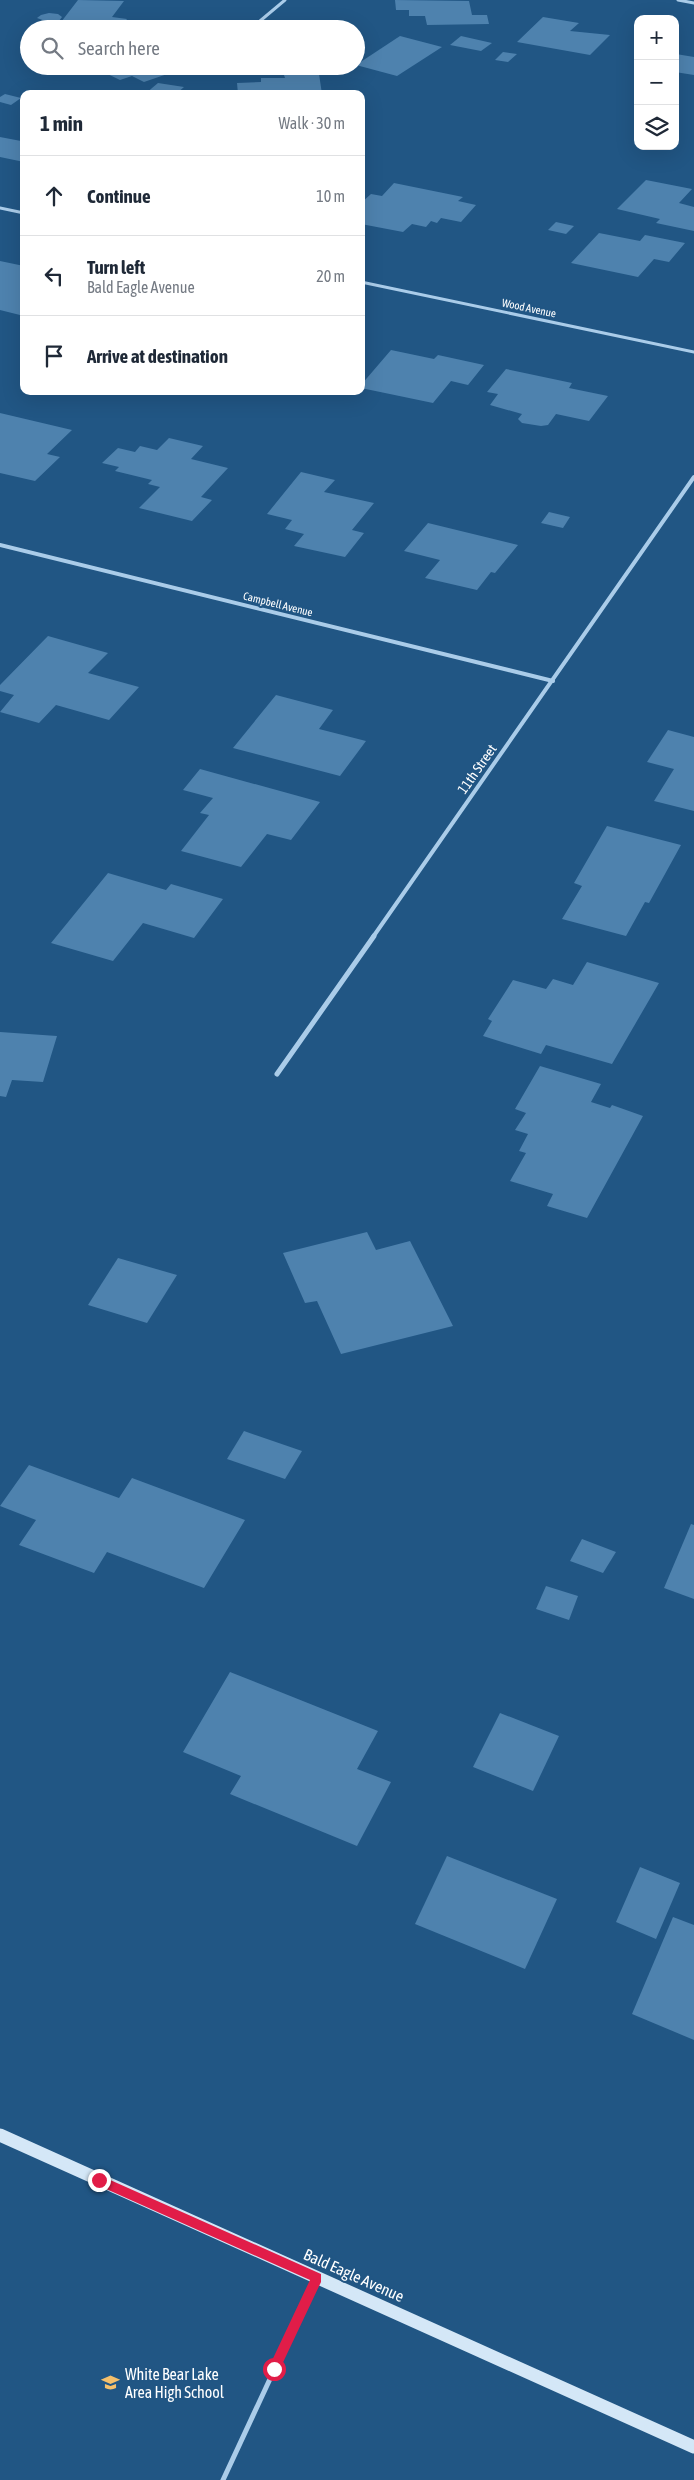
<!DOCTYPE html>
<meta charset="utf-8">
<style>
:root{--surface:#fff;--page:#f6f6f7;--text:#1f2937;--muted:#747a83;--line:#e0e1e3}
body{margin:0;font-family:"Asap Condensed",sans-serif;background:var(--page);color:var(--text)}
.controls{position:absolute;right:15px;top:15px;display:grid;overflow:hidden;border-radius:10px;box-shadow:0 5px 20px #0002}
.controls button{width:45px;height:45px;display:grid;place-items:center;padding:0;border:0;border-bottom:1px solid var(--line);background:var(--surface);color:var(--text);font:25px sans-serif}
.stop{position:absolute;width:15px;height:15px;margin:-11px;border:4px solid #e11d48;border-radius:50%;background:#fff}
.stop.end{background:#e11d48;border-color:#fff;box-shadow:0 1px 5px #0008}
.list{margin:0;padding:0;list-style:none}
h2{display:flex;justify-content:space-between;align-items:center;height:65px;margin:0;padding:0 20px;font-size:21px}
h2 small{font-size:16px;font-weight:400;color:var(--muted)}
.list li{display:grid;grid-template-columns:32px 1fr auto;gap:15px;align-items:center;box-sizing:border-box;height:80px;padding:0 20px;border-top:1px solid var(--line)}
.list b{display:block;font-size:19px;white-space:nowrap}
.list p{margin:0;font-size:16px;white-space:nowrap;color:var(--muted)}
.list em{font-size:16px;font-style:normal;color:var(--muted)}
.icon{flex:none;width:28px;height:28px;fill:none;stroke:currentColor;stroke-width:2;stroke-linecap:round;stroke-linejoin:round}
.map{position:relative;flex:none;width:694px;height:2480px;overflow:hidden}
.search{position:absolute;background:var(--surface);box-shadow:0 5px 20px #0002;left:20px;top:20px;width:345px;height:55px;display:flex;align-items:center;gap:12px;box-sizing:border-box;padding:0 18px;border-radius:28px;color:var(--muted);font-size:19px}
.panel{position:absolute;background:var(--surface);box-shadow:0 5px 20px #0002;left:20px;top:90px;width:345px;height:305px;border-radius:10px}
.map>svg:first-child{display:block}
</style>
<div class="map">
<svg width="694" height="2480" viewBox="0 0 694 2480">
<rect width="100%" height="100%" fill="#215684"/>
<g fill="#4e82ae">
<path d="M78,0L124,1L112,17L127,19L120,29L58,26Z"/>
<path d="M395,0L469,1L472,15H487L489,24L427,25L425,16H409V10H396Z"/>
<path d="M49,13L58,14L62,17L59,21L51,23L37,18L41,15Z"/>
<path d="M543,17L579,23L570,31L610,35L590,55L517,42Z"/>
<path d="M400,36L442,47L397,76L356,65Z"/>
<path d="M461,36L492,43L481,51L450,45Z"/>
<path d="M503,52L517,54L508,62L495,60Z"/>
<path d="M676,54L694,57V75L675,72Z"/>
<path d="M91,66H172L179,70L144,82L132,76L120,80Z"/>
<path d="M319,74L322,94H238L237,83L261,82V78H285L284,75Z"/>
<path d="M158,83L184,87L176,94H145Z"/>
<path d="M5,94L21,98L11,105L0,102V97Z"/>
<path d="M0,137L21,141L24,139V162L0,157Z"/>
<path d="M646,180L692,189L679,203L694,207V231L656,223L660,219L617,209Z"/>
<path d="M394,183L463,197L458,201L476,205L461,222L441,218L437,223L431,221L426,227L412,224L403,232L361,224V203L371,194L382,196Z"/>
<path d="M556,222L574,226L566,234L548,230Z"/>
<path d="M599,233L640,241L645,235L685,243L669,262L654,259L638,277L571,263Z"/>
<path d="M0,261L24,266V316L0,310Z"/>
<path d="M391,350L434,359L438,355L484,365L468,385L451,381L433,403L361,388V385Z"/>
<path d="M506,369L572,383L569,388L608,396L589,421L556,414L548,425L541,426L522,423L518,419L522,414L490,405L498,394L487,392Z"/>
<path d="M0,413L72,430L47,454L60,457L35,481L0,473Z"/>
<path d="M169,438L203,446L191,459L228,468L201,497L212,500L192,521L139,508L160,487L148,484L152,480L115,471L119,467L102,463L118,448L135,452L140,446L157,450Z"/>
<path d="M301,472L335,480L324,492L374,503L352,530L364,533L345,557L294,546L304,534L285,529L292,520L267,514Z"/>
<path d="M549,512L570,517L563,528L541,523Z"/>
<path d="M428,523L518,545L495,573L491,572L477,590L425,578L440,560L404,551Z"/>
<path d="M48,636L108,653L88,673L139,687L109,720L56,705L39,723L0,712L14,695L0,691V685Z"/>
<path d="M276,695L333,710L319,729L366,741L340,776L233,748Z"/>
<path d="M668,730L694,737V811L654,801L674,769L647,762Z"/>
<path d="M200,769L320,802L291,840L267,834L241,867L181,851L209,815L200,813L213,798L183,790Z"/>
<path d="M607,826L681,845L649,903L645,902L626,936L562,919L582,886L574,883Z"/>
<path d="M108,873L166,890L171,884L223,899L194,938L143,923L113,961L51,943Z"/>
<path d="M587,962L659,983L612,1064L546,1045L541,1054L483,1036L492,1021L488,1019L513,980L546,989L553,979L573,985Z"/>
<path d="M0,1032L57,1036L43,1082L12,1080L6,1097L0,1096Z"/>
<path d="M540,1066L601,1084L591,1102L610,1108L612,1105L643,1116L587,1218L547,1206L553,1194L510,1181L526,1153L519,1151L528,1134L515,1130L526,1113L515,1109Z"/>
<path d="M367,1232L376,1250L410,1241L453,1326L341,1354L317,1301L305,1303L283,1253Z"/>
<path d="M118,1258L177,1275L147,1323L88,1305Z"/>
<path d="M244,1431L302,1451L285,1479L227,1459Z"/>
<path d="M29,1465L119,1498L132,1478L245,1520L204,1588L107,1552L94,1573L19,1545L36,1520L0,1506Z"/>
<path d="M691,1524L694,1525V1599L664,1588Z"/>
<path d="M582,1539L616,1552L603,1573L570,1561Z"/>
<path d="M546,1586L578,1596L569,1620L536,1609Z"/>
<path d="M230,1672L378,1731L357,1769L391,1782L357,1846L230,1794L241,1776L183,1752Z"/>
<path d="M500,1713L559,1736L533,1791L473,1767Z"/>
<path d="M447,1856L557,1899L525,1969L415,1924Z"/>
<path d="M640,1867L680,1883L656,1939L616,1922Z"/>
<path d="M673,1917L694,1925V2040L632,2014Z"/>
</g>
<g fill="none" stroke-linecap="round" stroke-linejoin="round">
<path stroke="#aacce9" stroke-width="5" d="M223,2480L316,2280"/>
<g stroke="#aacce9" stroke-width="3">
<path d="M678,0L694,3"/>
<path d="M260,21L285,0"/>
<path d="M0,208L24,213"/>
<path d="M361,282L694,352"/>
</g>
<g stroke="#aacce9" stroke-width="4">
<path d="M0,545L553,681"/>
<path d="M373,937L694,477"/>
</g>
<path stroke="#aacce9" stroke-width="5" d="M277,1074L374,936"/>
<path stroke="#d4e7f7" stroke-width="13" d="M0,2135L694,2447"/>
</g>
<path fill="#e11d48" d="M99,2175L321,2274V2282L278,2373H270L268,2369L310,2280L95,2184V2176Z"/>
<defs>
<symbol id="school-bare" viewBox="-9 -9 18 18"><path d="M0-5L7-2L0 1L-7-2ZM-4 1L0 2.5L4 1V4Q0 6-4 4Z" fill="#f5c06b" stroke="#215684" stroke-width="2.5" paint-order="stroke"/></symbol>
</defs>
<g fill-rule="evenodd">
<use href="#school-bare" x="98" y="2370" width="25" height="25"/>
</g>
<g text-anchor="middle" stroke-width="4" stroke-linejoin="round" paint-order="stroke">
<g font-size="11" fill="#fff" stroke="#215684">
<text transform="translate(529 308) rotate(12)" y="4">Wood Avenue</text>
<text transform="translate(278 604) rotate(14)" y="4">Campbell Avenue</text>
</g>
<g font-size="14" fill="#fff" stroke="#215684">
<text transform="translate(477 769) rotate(-55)" y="5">11th Street</text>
</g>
<g font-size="16" fill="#fff" stroke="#215684">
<text transform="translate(354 2275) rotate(24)" y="6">Bald Eagle Avenue</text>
</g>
<g font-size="16" fill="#fff" stroke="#215684" text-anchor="start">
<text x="125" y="2380">White Bear Lake<tspan x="125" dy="18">Area High School</tspan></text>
</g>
</g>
</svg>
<div class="controls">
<button>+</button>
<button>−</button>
<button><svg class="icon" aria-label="layers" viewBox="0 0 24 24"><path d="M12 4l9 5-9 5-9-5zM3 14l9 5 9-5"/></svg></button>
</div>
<div class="stop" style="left:274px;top:2369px"></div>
<div class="stop end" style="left:99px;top:2180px"></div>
<div class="search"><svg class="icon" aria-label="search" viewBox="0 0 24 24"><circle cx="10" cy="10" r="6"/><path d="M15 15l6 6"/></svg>Search here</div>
<section class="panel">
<h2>1 min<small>Walk · 30 m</small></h2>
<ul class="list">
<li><svg class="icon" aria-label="ahead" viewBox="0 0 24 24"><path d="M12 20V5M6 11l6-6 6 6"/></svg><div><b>Continue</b></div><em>10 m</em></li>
<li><svg class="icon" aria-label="left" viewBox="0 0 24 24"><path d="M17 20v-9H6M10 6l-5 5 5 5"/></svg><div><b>Turn left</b><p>Bald Eagle Avenue</p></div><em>20 m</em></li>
<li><svg class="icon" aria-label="arrive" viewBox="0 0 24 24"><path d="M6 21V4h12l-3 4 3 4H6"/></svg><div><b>Arrive at destination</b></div></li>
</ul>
</section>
</div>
